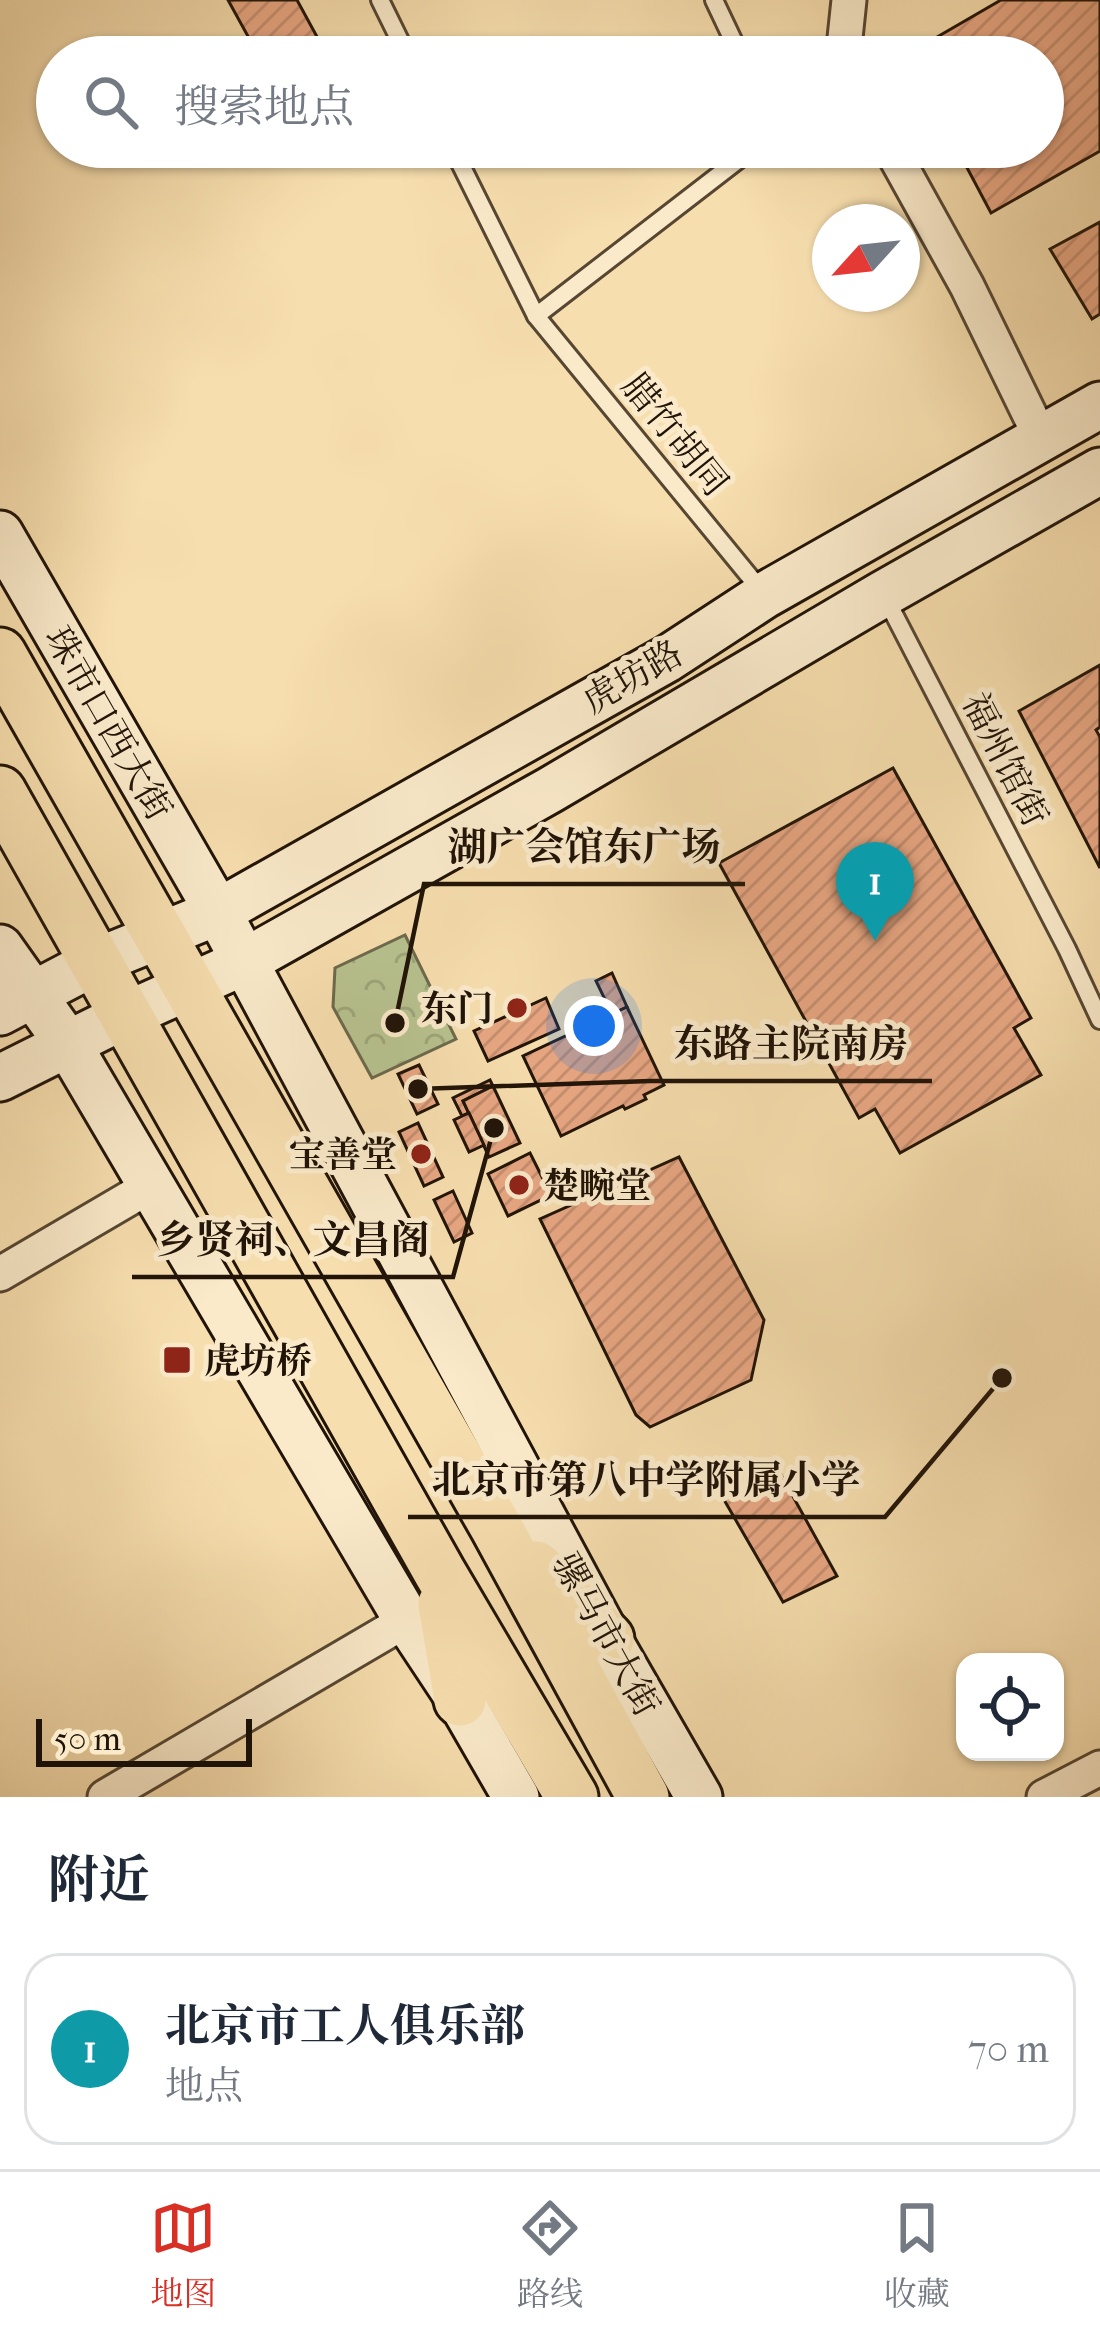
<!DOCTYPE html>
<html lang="zh">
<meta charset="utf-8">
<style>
:root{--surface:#fff;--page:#f6f6f7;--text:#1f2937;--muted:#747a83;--line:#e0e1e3;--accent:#d93025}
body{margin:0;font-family:"IM FELL French Canon","Noto Serif SC",serif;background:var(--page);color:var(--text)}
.controls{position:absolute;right:36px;bottom:36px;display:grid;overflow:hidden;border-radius:24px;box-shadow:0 3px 9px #0004}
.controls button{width:108px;height:108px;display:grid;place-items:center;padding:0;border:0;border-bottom:3px solid var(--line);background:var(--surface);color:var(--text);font:60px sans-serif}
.compass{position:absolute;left:812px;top:204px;width:108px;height:108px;border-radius:50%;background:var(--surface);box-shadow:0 3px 9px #0004;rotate:243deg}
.scale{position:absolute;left:36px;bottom:30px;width:216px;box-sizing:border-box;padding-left:12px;border:6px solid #201308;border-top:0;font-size:33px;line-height:42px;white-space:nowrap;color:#201308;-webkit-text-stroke:9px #faeaca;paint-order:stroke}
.you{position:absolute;left:594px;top:1026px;width:42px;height:42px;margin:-30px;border:9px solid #fff;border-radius:50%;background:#1a73e8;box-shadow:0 0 0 18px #1a73e833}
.badge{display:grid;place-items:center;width:78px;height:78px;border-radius:50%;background:var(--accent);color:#fff;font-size:39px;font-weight:700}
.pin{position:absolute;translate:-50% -99px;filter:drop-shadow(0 3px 6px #0008)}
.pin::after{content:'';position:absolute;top:63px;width:42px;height:36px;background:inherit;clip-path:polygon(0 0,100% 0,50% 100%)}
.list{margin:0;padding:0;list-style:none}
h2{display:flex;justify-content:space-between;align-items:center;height:156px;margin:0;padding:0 48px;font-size:51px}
h2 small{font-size:39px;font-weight:400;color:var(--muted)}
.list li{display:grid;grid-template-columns:78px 1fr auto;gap:36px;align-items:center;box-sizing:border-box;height:192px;margin:0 24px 24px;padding:0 24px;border:3px solid var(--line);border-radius:36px}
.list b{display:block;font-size:45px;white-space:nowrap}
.list p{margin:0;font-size:39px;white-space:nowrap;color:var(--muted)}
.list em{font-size:39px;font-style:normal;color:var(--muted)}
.icon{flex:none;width:66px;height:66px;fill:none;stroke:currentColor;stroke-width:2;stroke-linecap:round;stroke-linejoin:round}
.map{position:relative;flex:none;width:1100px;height:1797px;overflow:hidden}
.search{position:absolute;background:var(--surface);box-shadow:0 3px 9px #0004;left:36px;right:36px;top:36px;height:132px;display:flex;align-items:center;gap:30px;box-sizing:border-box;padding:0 42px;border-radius:66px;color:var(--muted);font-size:45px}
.sheet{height:372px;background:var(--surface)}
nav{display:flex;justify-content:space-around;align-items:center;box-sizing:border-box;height:168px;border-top:3px solid var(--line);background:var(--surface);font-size:33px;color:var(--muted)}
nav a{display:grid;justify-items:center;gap:6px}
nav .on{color:var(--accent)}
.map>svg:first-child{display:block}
</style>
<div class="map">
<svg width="1100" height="1797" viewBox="0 0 1100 1797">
<defs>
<pattern id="park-crowns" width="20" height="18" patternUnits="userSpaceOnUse" patternTransform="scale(3)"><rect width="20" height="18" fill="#b7c28f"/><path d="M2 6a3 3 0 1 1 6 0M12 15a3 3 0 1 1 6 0" fill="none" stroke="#9da67a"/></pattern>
<pattern id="building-hatch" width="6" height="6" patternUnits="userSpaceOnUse" patternTransform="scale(3)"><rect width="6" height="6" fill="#e8a783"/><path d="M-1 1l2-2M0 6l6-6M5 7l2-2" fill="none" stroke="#c78f70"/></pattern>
</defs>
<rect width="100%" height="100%" fill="#f7deae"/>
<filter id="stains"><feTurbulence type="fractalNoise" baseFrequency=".00167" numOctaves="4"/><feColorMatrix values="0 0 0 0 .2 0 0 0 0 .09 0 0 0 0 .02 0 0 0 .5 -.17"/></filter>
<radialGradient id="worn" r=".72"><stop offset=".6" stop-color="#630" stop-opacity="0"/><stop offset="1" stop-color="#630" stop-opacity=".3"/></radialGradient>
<path fill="url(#park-crowns)" stroke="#6c6a4c" stroke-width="3" d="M405,935L456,1039L372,1078L333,1007L335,968Z"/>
<g fill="url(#building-hatch)" stroke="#201308" stroke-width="3">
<path d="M228,0H297L328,57H240L255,49Z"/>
<path d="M1001,0H1100V151L991,213L956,147H1043V57L906,55Z"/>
<path d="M1100,222V314L1092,319L1050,249Z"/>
<path d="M1100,665V727L1096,730L1100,737V868L1019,711Z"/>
<path d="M893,768L1031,1018L1014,1028L1041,1075L900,1153L875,1109L859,1118L719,863Z"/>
<path d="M612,973L627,1007L612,1014L596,981Z"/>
<path d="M546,998L559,1029L488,1061L474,1031Z"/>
<path d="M627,1007L664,1085L644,1095L646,1099L625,1109L623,1106L561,1136L523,1056Z"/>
<path d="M419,1065L438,1104L417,1114L398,1074Z"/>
<path d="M490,1080L493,1086L463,1101L469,1113L462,1116L453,1098Z"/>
<path d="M493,1086L520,1143L489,1157L463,1101Z"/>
<path d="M469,1113L484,1145L469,1152L454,1120Z"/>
<path d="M418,1123L443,1177L424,1186L399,1132Z"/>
<path d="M530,1153L551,1195L508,1216L488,1174Z"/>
<path d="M679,1157L764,1320L751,1380L650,1427L636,1415L540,1219Z"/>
<path d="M453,1191L472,1233L454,1242L434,1200Z"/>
<path d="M780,1473L837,1576L783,1602L723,1498Z"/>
</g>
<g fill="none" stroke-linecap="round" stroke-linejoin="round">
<defs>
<g id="lane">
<path d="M380,0L408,57"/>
<path d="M714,0L741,57"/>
<path d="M452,147L536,316L764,594"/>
<path d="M536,316L755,147"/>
<path d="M884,595L1067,949L1100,1020"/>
</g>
<g id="street">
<path d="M843,57L849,0"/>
<path d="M890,147L967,286L1041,438"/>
<path d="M0,1274L152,1185"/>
<path d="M105,1797L407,1620"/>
<path d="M1044,1797L1100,1768"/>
</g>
<g id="secondary">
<path d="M0,534L218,912L608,1639L699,1797"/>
<path d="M0,948L68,1044L407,1620L460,1700L516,1797"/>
<path d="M0,1012L95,962L218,912L667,659L765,595L1100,405"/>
<path d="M0,1078L126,1015L244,962L550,790L883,594L1100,471"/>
</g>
<g id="primary">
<path d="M0,654L496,1527L643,1797"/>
<path d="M0,792L440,1573L572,1797"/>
<path d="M536,1567L608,1639"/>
<path d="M444,1604L460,1700"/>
</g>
</defs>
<use href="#lane" stroke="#564632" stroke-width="22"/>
<use href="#street" stroke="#564632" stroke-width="39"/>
<use href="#secondary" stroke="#201308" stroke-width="51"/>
<use href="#primary" stroke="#201308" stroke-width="57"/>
<use href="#lane" stroke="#faeaca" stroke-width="16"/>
<use href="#street" stroke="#faeaca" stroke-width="33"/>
<use href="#secondary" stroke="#faeaca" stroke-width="45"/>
<use href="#primary" stroke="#f7deae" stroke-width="51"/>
</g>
<g fill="#8f2418" stroke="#faeaca" stroke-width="4.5">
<circle cx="517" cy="1008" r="12"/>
<circle cx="421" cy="1154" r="12"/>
<circle cx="519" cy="1185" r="12"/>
<rect x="162" y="1345" width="30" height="30" rx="6"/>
</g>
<g text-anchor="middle" stroke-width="10" stroke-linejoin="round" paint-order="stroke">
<g font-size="36" fill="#201308" stroke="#faeaca">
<text transform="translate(676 434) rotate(51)" y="13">腊竹胡同</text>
<text transform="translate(632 676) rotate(-30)" y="13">虎坊路</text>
<text transform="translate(109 723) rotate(60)" y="13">珠市口西大街</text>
<text transform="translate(1006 759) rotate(63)" y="13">福州馆街</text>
<text transform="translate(607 1634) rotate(61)" y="13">骡马市大街</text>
</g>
<g font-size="36" font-weight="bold" fill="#201308" stroke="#faeaca" text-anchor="end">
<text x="493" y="1021">东门</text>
<text x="397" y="1167">宝善堂</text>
<text x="543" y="1198" text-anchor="start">楚畹堂</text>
<text x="204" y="1373" text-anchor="start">虎坊桥</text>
</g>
</g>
<path fill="none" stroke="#201308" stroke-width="4.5" d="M395 1023L424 884H745M418 1089L650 1081H932M494 1128L453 1277H132M1002 1378L885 1517H408"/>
<g fill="#201308" stroke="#faeaca" stroke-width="4.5">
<circle cx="395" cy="1023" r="12"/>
<circle cx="418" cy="1089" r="12"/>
<circle cx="494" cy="1128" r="12"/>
<circle cx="1002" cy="1378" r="12"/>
</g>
<g font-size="39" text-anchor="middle" font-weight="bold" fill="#201308" stroke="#faeaca" stroke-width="10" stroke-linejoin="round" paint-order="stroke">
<text x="584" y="860">湖广会馆东广场</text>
<text x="791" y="1057">东路主院南房</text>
<text x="293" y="1253">乡贤祠、文昌阁</text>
<text x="646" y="1493">北京市第八中学附属小学</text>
</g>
<rect width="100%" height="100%" filter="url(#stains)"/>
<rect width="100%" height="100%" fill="url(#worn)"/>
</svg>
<div class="controls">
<button><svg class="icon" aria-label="locate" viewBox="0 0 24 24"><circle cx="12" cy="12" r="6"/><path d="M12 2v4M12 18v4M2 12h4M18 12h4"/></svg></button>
</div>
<svg class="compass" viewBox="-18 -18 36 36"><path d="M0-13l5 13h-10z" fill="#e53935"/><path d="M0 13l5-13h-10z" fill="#747a83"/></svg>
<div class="scale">50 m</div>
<div class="you"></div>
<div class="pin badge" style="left:875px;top:941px;background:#0f9aa8">1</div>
<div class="search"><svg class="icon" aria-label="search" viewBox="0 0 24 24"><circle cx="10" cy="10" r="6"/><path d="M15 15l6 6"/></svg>搜索地点</div>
</div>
<section class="sheet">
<h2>附近<small></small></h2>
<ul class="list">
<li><span class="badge" style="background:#0f9aa8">1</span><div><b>北京市工人俱乐部</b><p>地点</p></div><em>70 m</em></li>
</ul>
</section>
<nav>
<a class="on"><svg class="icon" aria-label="map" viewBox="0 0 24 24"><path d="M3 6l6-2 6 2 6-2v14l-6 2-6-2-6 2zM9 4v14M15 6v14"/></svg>地图</a>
<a><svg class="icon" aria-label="directions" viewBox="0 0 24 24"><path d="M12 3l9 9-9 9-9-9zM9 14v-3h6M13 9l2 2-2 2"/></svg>路线</a>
<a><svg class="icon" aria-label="saved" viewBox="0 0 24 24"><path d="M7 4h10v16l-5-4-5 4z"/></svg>收藏</a>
</nav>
